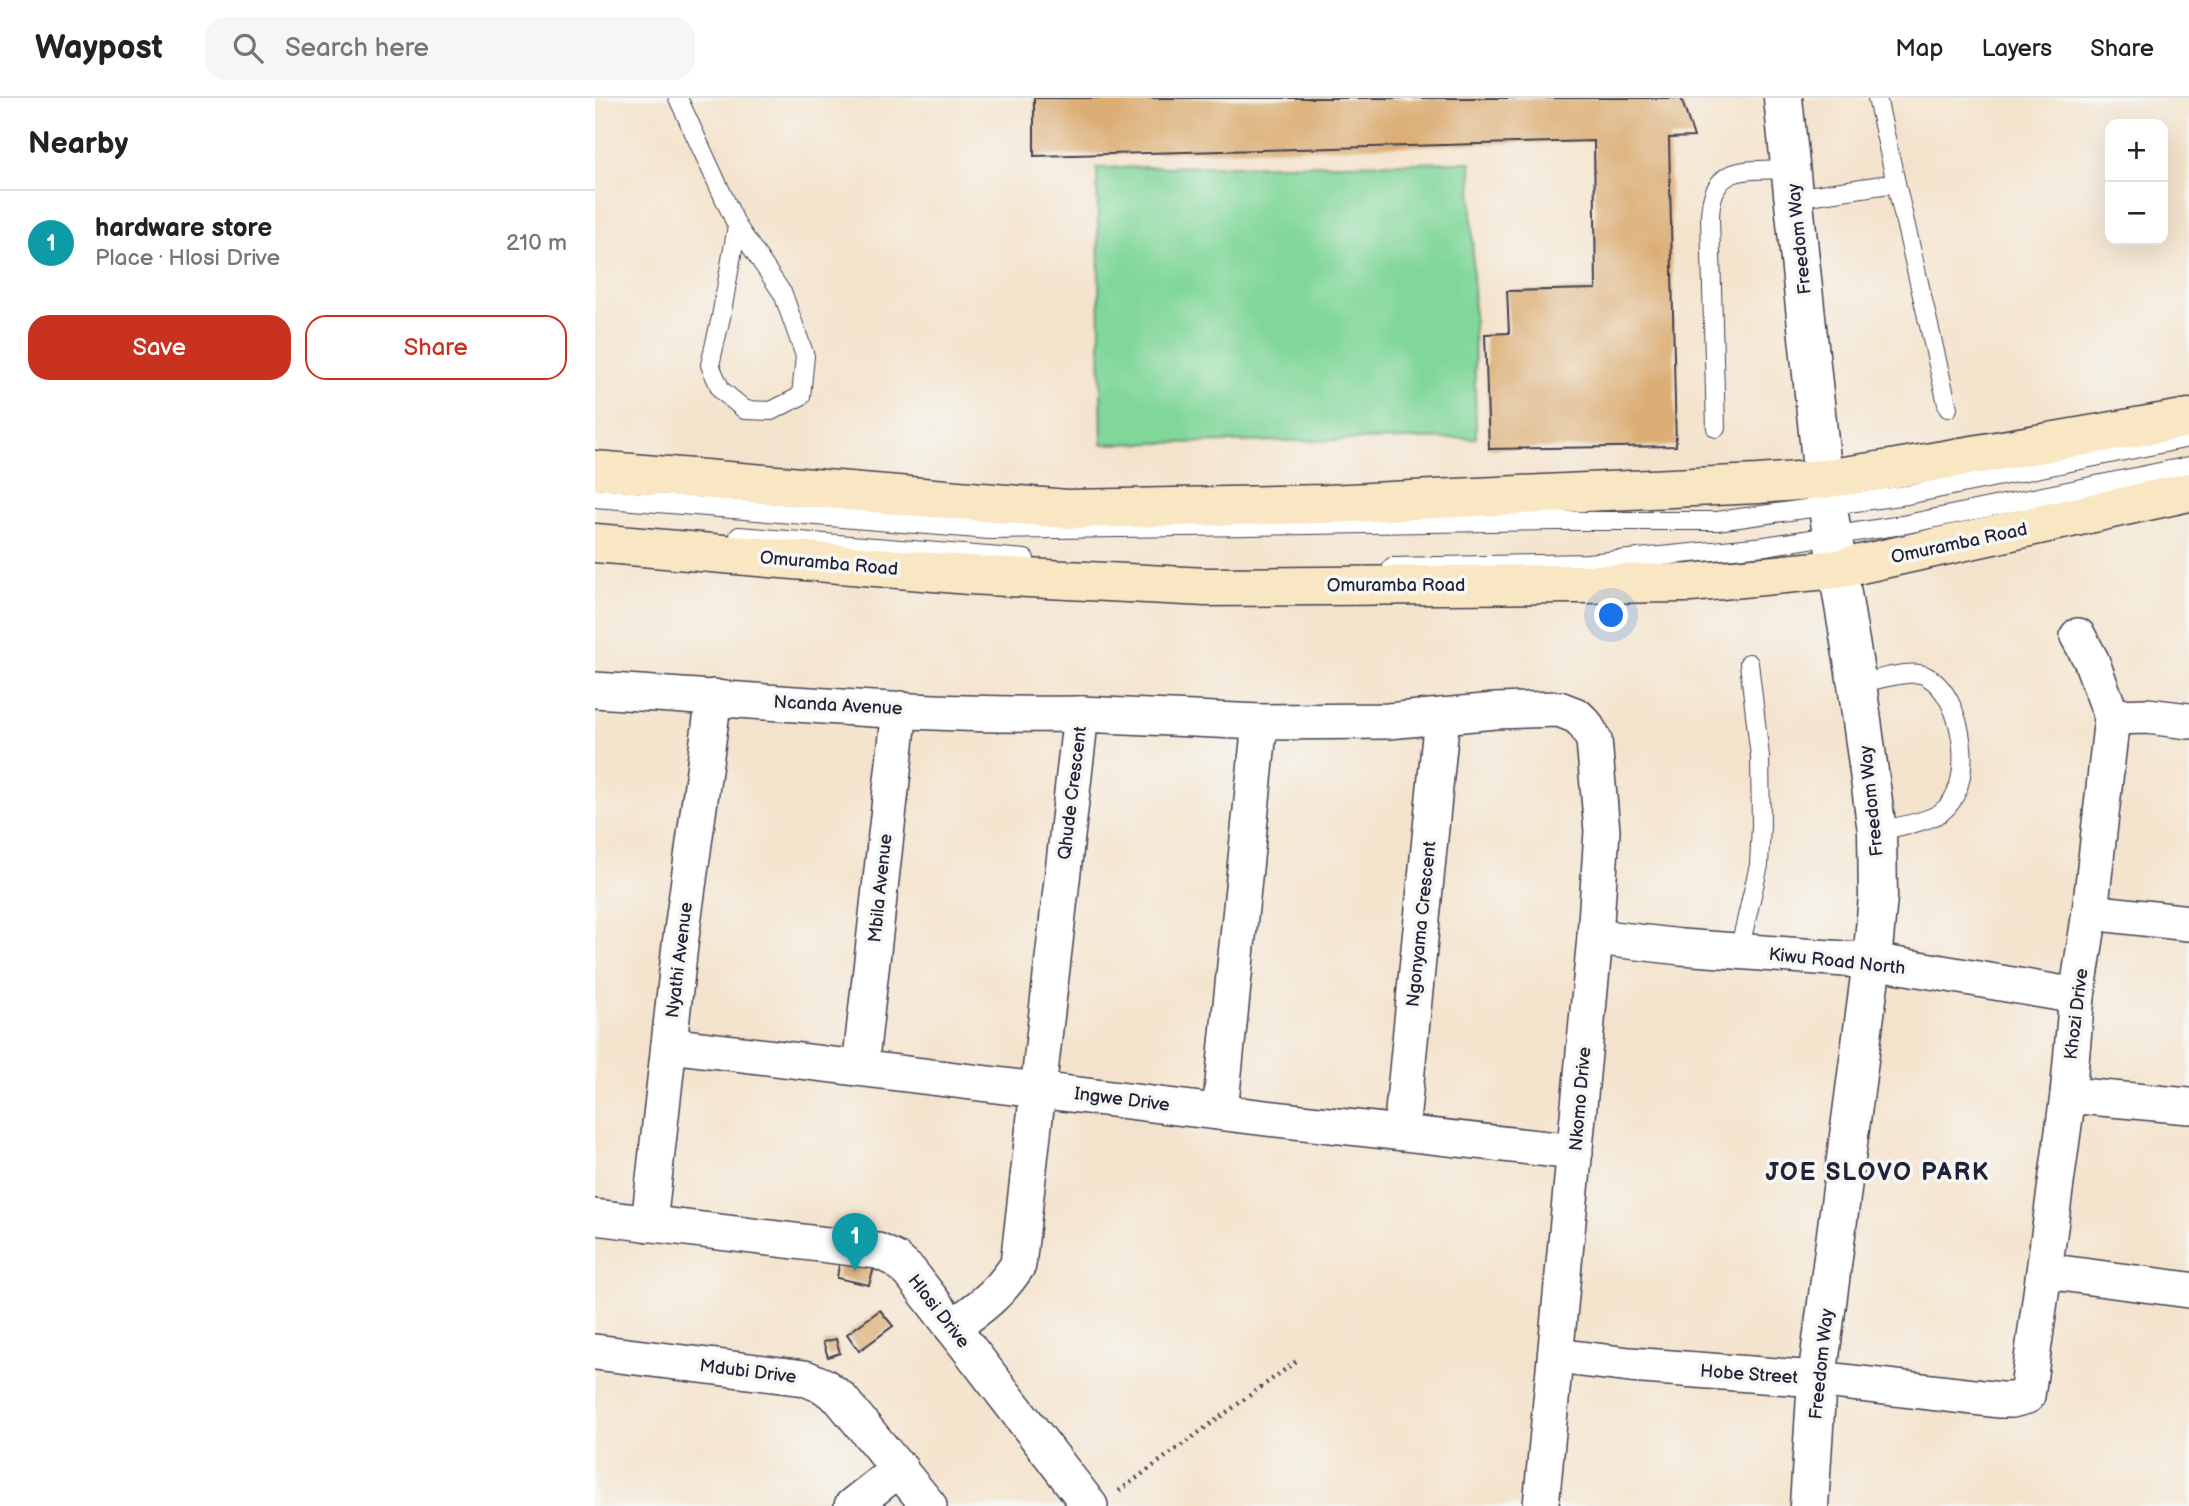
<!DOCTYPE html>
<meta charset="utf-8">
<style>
:root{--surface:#fff;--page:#f6f6f6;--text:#222;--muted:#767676;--line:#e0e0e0;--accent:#c8321e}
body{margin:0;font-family:"Balsamiq Sans",sans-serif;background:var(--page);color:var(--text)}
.controls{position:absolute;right:21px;top:21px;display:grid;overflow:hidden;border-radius:14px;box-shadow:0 7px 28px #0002}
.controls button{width:63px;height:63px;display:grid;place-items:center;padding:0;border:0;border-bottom:2px solid var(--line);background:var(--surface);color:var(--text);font:35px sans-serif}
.you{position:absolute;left:1017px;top:518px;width:24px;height:24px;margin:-18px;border:5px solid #fff;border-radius:50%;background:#1a73e8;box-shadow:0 0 0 10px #1a73e833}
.badge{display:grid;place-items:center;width:46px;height:46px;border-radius:50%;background:var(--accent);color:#fff;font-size:23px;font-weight:700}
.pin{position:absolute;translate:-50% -58px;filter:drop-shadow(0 2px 4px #0008)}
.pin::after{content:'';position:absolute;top:37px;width:24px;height:21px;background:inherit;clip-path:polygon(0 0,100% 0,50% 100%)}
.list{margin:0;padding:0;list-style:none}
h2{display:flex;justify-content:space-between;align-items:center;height:91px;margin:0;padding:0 28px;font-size:30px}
h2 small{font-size:23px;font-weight:400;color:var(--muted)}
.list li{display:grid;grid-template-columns:46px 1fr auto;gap:21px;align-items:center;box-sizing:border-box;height:105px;padding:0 28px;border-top:2px solid var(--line)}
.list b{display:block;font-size:26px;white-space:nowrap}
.list p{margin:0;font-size:23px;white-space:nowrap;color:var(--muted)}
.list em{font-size:23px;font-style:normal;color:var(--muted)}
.actions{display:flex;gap:14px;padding:21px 28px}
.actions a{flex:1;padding:16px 0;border:2px solid var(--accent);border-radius:21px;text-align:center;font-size:24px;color:var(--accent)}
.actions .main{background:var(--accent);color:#fff}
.icon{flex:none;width:38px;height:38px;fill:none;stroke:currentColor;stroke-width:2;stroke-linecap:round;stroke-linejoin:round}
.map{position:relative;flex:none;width:1594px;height:1408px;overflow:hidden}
header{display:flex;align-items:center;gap:42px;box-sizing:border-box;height:98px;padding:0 35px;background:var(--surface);border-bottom:2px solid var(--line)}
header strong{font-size:33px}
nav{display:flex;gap:38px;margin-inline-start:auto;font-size:24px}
.search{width:490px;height:63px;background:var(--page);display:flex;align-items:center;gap:18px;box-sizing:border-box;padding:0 24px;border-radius:21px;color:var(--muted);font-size:26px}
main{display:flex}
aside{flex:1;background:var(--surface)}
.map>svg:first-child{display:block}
</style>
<header>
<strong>Waypost</strong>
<div class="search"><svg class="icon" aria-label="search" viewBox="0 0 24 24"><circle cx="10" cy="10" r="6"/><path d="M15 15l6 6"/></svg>Search here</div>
<nav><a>Map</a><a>Layers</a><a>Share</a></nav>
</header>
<main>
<aside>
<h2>Nearby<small></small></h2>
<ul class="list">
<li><span class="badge" style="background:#0f9aa8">1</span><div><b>hardware store</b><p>Place · Hlosi Drive</p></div><em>210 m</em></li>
</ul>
<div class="actions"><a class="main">Save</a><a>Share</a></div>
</aside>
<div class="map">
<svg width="1594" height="1408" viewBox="0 0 1594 1408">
<rect width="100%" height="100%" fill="#f6f6f2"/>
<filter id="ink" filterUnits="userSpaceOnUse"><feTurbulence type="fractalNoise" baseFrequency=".0143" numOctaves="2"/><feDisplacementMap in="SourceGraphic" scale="14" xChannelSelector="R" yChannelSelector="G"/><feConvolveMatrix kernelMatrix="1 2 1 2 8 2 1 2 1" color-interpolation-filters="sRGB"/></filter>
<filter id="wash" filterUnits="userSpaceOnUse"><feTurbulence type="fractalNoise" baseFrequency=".00686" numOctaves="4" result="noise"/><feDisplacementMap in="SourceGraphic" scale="28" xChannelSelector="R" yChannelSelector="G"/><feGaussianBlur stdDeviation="1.57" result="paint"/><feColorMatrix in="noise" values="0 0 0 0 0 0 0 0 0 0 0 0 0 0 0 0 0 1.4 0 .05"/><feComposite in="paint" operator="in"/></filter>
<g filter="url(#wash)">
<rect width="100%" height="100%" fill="#f4e3cc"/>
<path fill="#81d79a" stroke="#527c6a" stroke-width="2" d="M876,64L881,340L507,346L502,70Z"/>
<g id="blocks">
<g fill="#dcad74">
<path d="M439,0H1086L1099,39L1074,40L1081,348L894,351L890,236L914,235L912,193L1001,191L999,43L439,58Z"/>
<path d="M245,1160L280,1166L274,1187L242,1180Z"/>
<path d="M285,1212L298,1228L264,1253L252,1236Z"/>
<path d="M241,1241L245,1255L233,1259L228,1244Z"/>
</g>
</g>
</g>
<g filter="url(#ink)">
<use href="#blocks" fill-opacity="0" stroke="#423f51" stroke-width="2"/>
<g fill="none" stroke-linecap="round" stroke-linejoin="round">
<defs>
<g id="service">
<path d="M83,0L142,128L188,196L210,258L206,298L176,313L150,312L126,292L115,267L126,219L142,128"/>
<path d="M1301,85L1353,310"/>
<path d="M1199,100L1301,85L1282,0"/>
<path d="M1121,330L1115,120C1116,64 1152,73 1196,71"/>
<path d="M0,400L395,432L960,423H1122L1312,397L1594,340"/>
<path d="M144,438L430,461"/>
<path d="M797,469L992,465L1170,448L1307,427L1594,368"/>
<path d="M1262,586C1279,583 1317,570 1331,578C1369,597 1383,690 1345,715C1330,725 1300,729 1282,733"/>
<path d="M1144,853L1164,767L1166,727L1165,659L1154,565"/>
</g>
<g id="minor">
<path d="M0,592C162,602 324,619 486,616"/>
<path d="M1517,619L1552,618L1594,623"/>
<path d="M665,624L793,623L900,613L964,611L982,618L990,626L999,642L1007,733L1000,839L946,1408"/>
<path d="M1495,814L1594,825"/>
<path d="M1000,839L1086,849L1277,863L1482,898"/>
<path d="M74,947L671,1020L980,1054"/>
<path d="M265,970L305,611"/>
<path d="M1473,997L1594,1008"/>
<path d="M806,1034L847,618"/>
<path d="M0,1119L283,1153L300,1161L315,1174L495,1408"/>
<path d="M54,1126L85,847L119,599"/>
<path d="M1450,1173L1594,1192"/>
<path d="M357,1229C385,1210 404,1196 423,1167L486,616L665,624L625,1014"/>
<path d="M0,1254L210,1280L229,1288L245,1300L334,1408"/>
<path d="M961,1258L1035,1267L1222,1281L1405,1302H1417L1432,1298L1473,997L1482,898L1495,814L1517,619L1496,562L1483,538"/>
<path d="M257,1408L305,1370"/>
</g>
<path id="tertiary" d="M1188,0L1228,381L1262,586L1282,733L1283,799L1277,863L1222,1281L1214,1408"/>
<g id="secondary">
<path d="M0,372L472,411L732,406L1163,386L1228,381L1296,371L1594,320"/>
<path d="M0,445L374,477L611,489L1095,485L1243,471L1594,394"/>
</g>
</defs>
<use href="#service" stroke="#423f51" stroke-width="20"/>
<use href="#minor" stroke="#423f51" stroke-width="38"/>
<use href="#tertiary" stroke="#423f51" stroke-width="41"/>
<use href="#secondary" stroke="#423f51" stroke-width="41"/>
<path stroke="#423f51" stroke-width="4.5" stroke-dasharray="2 5" stroke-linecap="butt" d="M524,1393L703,1262"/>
<use href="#service" stroke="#fff" stroke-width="18"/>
<use href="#minor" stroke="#fff" stroke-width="35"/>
<use href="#tertiary" stroke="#fff" stroke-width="38"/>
<use href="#secondary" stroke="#f9e7c3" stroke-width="38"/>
</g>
</g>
<g text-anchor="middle" stroke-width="7" stroke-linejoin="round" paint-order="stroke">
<g font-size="18" fill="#22223b" stroke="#f6f6f2">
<text transform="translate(1204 141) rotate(-96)" y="6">Freedom Way</text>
<text transform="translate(1364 445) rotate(-12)" y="6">Omuramba Road</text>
<text transform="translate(234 465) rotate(5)" y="6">Omuramba Road</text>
<text x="801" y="493">Omuramba Road</text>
<text transform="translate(243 607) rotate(3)" y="6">Ncanda Avenue</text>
<text transform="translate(477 695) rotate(-83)" y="6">Qhude Crescent</text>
<text transform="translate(1276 703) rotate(-96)" y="6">Freedom Way</text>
<text transform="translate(285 790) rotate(-84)" y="6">Mbila Avenue</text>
<text transform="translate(826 826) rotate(-84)" y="6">Ngonyama Crescent</text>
<text transform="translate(84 862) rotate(-83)" y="6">Nyathi Avenue</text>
<text transform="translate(1242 863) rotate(6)" y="6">Kiwu Road North</text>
<text transform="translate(1481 916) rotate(-83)" y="6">Khozi Drive</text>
<text transform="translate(527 1001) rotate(7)" y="6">Ingwe Drive</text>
<text transform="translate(985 1001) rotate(-85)" y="6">Nkomo Drive</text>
<text transform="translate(344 1213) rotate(52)" y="6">Hlosi Drive</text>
<text transform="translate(1226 1266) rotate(-84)" y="6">Freedom Way</text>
<text transform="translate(153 1273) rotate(7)" y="6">Mdubi Drive</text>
<text transform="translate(1154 1276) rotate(4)" y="6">Hobe Street</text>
</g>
<g font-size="24" font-weight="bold" letter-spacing="2" fill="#22223b" stroke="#f6f6f2">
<text x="1283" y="1082">JOE SLOVO PARK</text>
</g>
</g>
</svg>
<div class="controls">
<button>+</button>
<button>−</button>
</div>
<div class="you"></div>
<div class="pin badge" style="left:260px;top:1173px;background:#0f9aa8">1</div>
</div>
</main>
